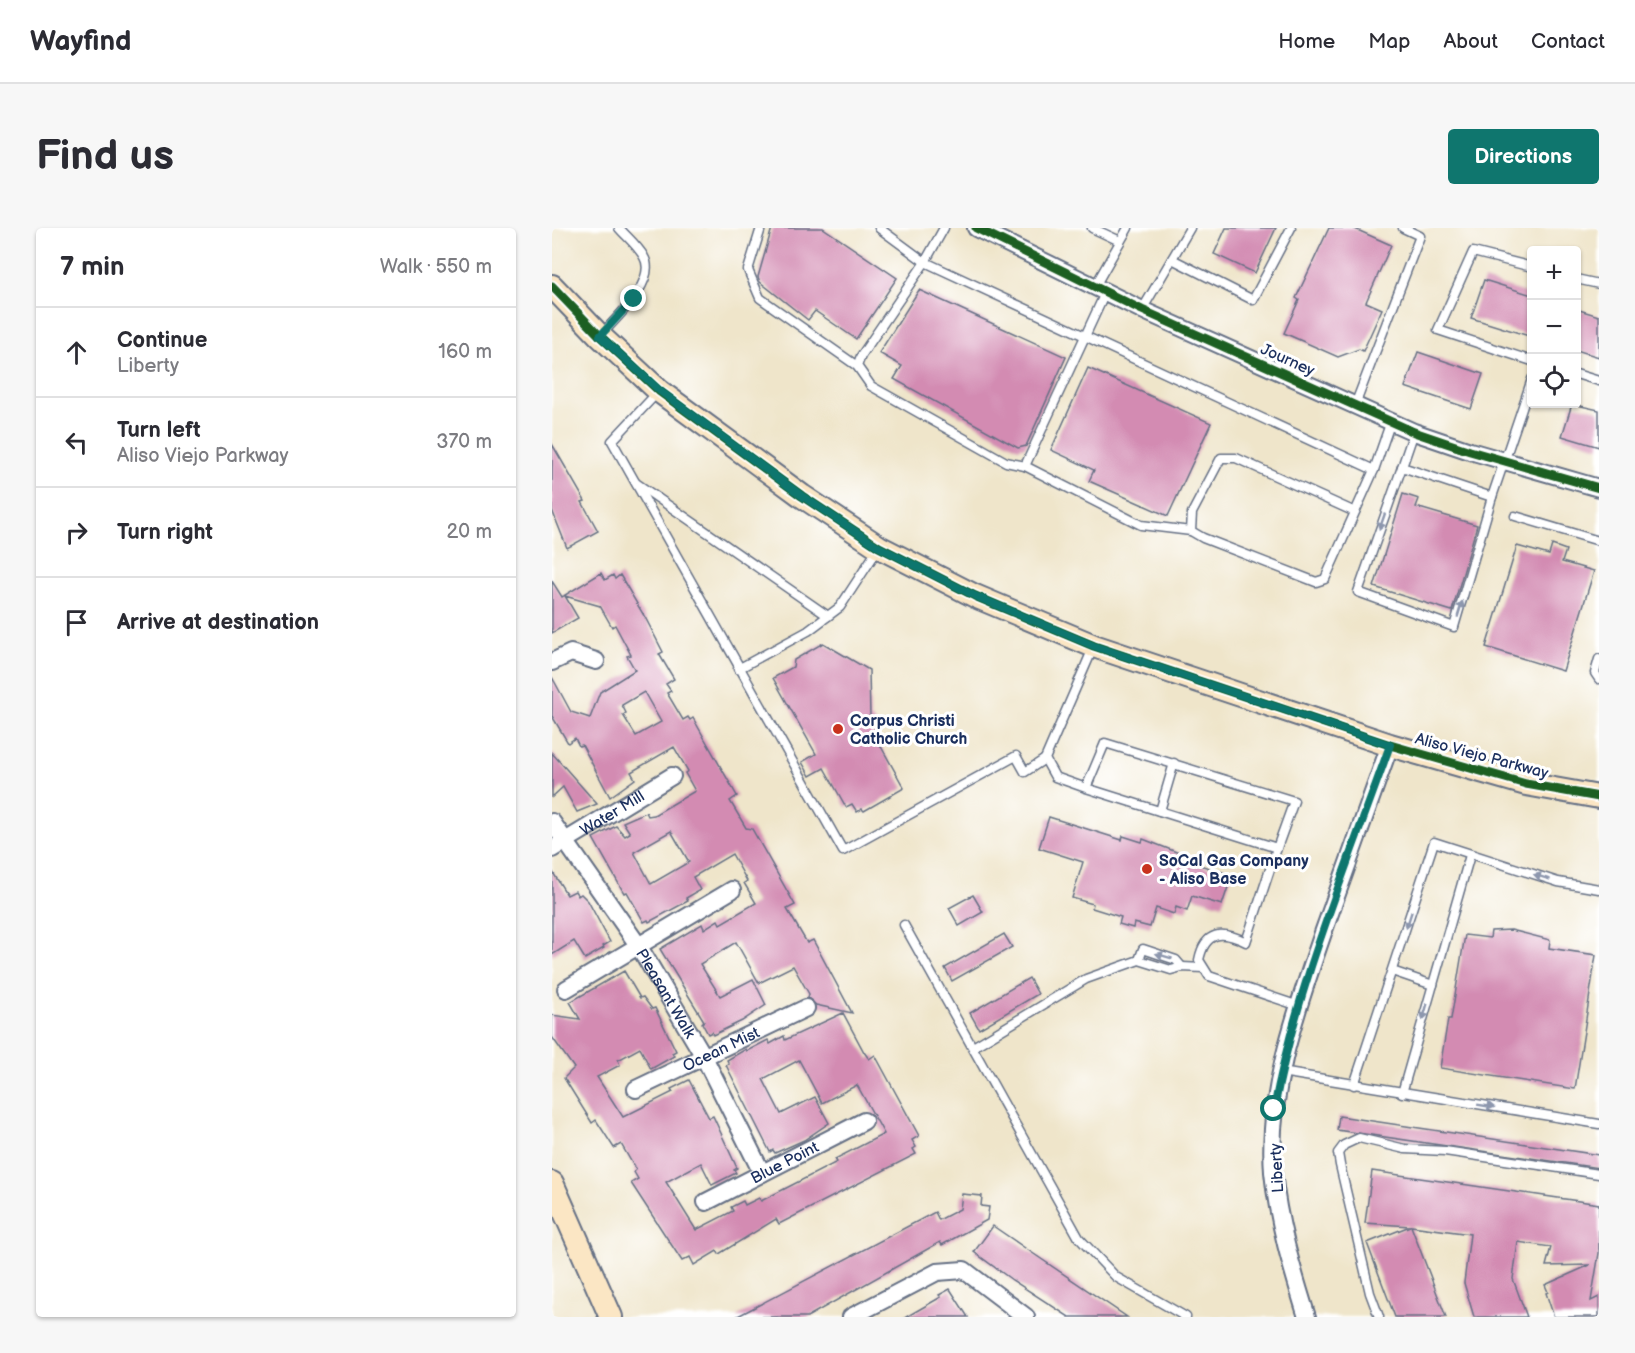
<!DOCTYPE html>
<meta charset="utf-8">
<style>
:root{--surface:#fff;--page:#f7f7f7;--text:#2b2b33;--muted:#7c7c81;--line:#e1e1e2;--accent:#0f766e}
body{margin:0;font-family:"Balsamiq Sans",sans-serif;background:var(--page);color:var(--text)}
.controls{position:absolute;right:18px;top:18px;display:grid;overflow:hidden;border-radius:6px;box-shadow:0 2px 4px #0004}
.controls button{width:54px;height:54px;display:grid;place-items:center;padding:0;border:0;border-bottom:2px solid var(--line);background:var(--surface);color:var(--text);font:30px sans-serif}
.stop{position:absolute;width:18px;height:18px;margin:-14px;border:4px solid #0f766e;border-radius:50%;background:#fff}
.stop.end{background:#0f766e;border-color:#fff;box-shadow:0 2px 6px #0008}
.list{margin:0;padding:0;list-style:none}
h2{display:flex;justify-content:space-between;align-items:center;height:78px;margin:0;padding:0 24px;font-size:26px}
h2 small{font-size:20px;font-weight:400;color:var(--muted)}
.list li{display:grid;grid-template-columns:39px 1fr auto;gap:18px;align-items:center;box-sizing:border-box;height:90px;padding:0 24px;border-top:2px solid var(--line)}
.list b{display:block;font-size:22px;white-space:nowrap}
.list p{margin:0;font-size:20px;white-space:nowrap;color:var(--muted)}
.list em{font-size:20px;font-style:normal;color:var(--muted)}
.icon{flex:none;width:33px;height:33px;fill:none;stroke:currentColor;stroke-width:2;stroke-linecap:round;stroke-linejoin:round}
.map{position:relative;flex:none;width:1047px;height:1089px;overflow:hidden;border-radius:6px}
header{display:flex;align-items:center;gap:36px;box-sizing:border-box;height:84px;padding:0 30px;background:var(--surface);border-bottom:2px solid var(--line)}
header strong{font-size:28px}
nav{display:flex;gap:33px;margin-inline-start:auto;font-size:21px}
.intro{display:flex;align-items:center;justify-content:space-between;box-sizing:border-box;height:144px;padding:0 36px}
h1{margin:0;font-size:42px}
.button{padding:15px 27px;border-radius:6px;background:var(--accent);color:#fff;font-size:21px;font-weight:700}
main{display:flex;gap:36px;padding:0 36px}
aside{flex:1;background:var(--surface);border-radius:6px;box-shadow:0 2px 4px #0004}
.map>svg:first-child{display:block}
</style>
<header>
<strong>Wayfind</strong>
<nav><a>Home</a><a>Map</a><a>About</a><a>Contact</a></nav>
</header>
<div class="intro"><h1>Find us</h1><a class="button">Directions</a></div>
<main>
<aside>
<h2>7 min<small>Walk · 550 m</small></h2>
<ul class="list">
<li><svg class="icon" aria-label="ahead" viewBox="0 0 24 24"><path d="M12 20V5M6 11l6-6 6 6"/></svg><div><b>Continue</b><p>Liberty</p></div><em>160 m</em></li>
<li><svg class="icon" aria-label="left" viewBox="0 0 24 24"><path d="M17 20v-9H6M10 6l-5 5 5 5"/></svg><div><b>Turn left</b><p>Aliso Viejo Parkway</p></div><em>370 m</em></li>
<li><svg class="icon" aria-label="right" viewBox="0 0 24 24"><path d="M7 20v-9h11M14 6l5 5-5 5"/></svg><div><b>Turn right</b></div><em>20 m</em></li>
<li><svg class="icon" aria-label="arrive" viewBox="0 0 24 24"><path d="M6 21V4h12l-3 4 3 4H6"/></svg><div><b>Arrive at destination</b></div></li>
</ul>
</aside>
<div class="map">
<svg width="1047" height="1089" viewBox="0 0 1047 1089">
<rect width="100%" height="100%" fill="#fff"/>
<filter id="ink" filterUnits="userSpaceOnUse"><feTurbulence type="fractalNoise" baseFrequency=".0167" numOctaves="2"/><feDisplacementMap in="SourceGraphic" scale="12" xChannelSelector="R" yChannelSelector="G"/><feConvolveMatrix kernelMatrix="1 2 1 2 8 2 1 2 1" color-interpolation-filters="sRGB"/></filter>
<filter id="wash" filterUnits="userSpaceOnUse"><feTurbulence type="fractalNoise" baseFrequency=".008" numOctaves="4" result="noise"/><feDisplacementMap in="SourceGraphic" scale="24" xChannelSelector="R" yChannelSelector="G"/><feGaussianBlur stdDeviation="1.35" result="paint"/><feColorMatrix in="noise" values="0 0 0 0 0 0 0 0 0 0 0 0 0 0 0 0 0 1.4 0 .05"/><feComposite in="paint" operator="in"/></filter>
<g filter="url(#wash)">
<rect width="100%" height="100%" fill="#efe5ca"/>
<g id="blocks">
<g fill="#d38bb2" fill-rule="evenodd">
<path d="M220,0H271L345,50L304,111L263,83L256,92L208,54L206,49Z"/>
<path d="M674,0H724L703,45L662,26Z"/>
<path d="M777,0H801L839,17L814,74L830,81L811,123L807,121L786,129L732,105L747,72L744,70Z"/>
<path d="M932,52L980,67V109L919,90Z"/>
<path d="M367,62L514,129L474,218L466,220L342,151L350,138L327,125Z"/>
<path d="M1024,81L1047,88V129L1024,122Z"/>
<path d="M866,124L931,146L919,181L853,159Z"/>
<path d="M536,140L659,195L616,288L537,253L542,242L499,222Z"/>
<path d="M1020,176L1047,182V219L1010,208Z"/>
<path d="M0,216L33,273L30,274L46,303L15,320L0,282Z"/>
<path d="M851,266L867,271L864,279L925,297L900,383L822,359Z"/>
<path d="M1000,317L1014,322L1010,334L1042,343L1011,443L934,419L965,318L997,327Z"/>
<path d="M49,345L53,352L61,347L63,351L68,347L94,391L111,424L107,426L122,451L114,456L119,463L115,465L131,492L136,489L138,492L141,490L185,568L178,573L194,600L200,601L243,677L235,681L255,715L261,712L300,785L264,777L256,770L257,766L241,738L207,755L184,714L148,736L168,768L201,751L214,777L190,793L161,807L160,804L156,806L150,795L152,793L108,721L150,696L152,701L166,692L168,696L204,675L192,655L195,653L180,626L141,649L148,662L134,670L136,673L97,694L96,692L92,694L75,664L72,665L41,610L64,598L73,608L78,605L71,594L94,584L96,588L102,587L143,563L133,545L136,543L122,519L79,544L83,551L58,569L30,517L27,518L23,510L16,515L0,488V449L19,484L38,490L48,464L83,442L75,428L79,427L63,397L60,399L48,378L13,368L26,390L0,405V353L10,369ZM92,464L109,494L84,508L71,487L74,485L70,477ZM119,603L137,634L99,656L82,624Z"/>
<path d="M271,415L317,442L318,489L325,497L321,504L352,560L312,583L310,581L305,584L300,576L294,579L272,540L258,548L250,534L264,526L221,450L241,439L242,432Z"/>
<path d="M0,525L45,576L25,584L11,559L0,569Z"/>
<path d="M497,589L570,612L571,608L590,614L591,611L627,625L625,630L680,647L670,677L640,668L635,683L624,679L622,686L604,680L598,699L582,695L581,700L567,696L569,689L540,680L541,676L520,670L531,634L487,620Z"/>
<path d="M0,643L15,667L23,663L26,668L29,666L36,673L58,714L51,718L52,720L33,731L22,713L0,727Z"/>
<path d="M421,667L431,684L407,698L397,680Z"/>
<path d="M959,702L998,712L997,720L1044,727L1023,861L888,840L896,791H899L913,707L938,710L939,703Z"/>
<path d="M452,706L460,719L400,753L393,740Z"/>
<path d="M72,743L88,770L91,769L100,781L103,780L124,823L120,825L122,828L99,841L88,820L66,832L68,837L45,849L71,889L121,864L119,861L137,852L157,890L161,888L185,940L182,942L184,945L160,957L149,935L114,954L144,1002L181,983L179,979L191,973L193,977L207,970L209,973L285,934L283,931L332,906L305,857L270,875L247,832L211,851L229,886L263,869L277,895L252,912L223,925L221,922L218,924L174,837L177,836L175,832L194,821L195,823L216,812L218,816L232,808L233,812L291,785L312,824L317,831L323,827L367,908L360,912L364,919L361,921L364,926L227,996L224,991L167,1026L165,1023L142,1037L138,1029L130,1033L79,955L86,951L82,944L84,942L69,916L62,920L44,892L40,895L12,850L22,840L0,809V787L28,791L18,774Z"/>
<path d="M477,750L486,766L427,801L418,785Z"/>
<path d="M787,888L1047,927V940L785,902Z"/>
<path d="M820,943L1047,976V1025L1039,1073L1047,1069V1089H1002L994,1065L996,1064L993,1057L1038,1037L994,1038L999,1019L966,1014L961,1051L975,1089H922L912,1055L918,1006L859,998L894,1089H843L815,1015L858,998L813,995Z"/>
<path d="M410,966L430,968L429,978L437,979L435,992L390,1017L388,1014L255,1089H184L383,984L387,992L408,981Z"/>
<path d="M441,998L473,1020L575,1089H517L460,1052L422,1024Z"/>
<path d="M398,1061L416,1089H354L389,1069L387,1067Z"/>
</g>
</g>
</g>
<g filter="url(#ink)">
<use href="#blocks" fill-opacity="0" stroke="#656f84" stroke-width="1.5"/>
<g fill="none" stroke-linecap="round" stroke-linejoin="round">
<defs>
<g id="lane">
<path d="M209,0L196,42L208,70L305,138"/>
<path d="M327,0L373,34L822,242"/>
<path d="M392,0L373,34L309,128L305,138L319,158L454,234L473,238L554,63"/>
<path d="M540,0L568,13"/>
<path d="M620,31L701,72L739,0"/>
<path d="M980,39L921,24L886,102L980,133"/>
<path d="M1024,51L1047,56"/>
<path d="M543,58L576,0"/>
<path d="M590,82L638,0"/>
<path d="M48,108C63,91 106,53 92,29C86,18 75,9 67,0"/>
<path d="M1024,146L1047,153"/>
<path d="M105,165L60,213L291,623L464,528L473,544L493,531"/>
<path d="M803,177L868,8L851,0"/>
<path d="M862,204L850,239L940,269L980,151"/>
<path d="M473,238L589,297L639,303"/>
<path d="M850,239L806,364L902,399L940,269"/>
<path d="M84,255L276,388"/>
<path d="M803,284L684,230H669L640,285L639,303L651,310L764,354L773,351L822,242L839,193"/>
<path d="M963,288L1047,313"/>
<path d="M1047,431L1043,445L1047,451"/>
<path d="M186,441L256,403L288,379L326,321"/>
<path d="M534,560L725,620L742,573L553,515L534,560L503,549L493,531L542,418"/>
<path d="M608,583L622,535"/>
<path d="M725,620L694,714C670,702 653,703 647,732L657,748L747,778"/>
<path d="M352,697L527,1010L564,1049L634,1089"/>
<path d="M587,732L591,721L624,732L630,739"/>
<path d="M840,743L881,757"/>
<path d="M421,819L534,751L587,732L619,742L630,739L651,740"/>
<path d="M729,844L1047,896"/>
<path d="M802,857L882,614L1006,654L1047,661"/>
<path d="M850,865L918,627"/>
<path d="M827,1089L818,1065L788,937L786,925L792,917L807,910L853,921L893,923L1047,946"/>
</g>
<g id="street">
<path d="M424,0L590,82L862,204L918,223L1047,260"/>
<path d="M0,434L19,425L44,433"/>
<path id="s1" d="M0,594L86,717L151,827L210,945"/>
<path id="s2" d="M0,621L120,548"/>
<path d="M14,761L180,662"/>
<path id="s3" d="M84,861L254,780"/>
<path id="s4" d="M154,974L312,893"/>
<path d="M299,1089L385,1044L412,1042L474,1089"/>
<path d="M755,1089C740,1041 726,994 721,944C715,862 745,781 771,705C793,642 816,580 838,517"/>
</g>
<g id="secondary">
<path d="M0,58L48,108L107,163L250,268L327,319L423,368L542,418L838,517L974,556L1047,569"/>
<path d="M0,955L59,1089"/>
</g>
</defs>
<use href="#lane" stroke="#656f84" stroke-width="11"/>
<use href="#street" stroke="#656f84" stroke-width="20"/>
<use href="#secondary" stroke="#656f84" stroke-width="26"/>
<use href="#lane" stroke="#fff" stroke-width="8"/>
<use href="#street" stroke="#fff" stroke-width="16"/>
<use href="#secondary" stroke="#fbe6c4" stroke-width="22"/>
<defs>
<g id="cycleway">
<path d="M424,0L590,82L862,204L918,223L1047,260"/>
<path d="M0,58L48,108L107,163L250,268L327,319L423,368L542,418L838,517L974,556L1047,569"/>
</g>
</defs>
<use href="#cycleway" stroke="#fff" stroke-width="13"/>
<use href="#cycleway" stroke="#1b5e20" stroke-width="9"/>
</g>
<defs><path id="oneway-solid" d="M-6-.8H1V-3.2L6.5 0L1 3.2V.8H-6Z" transform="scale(1.5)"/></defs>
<g fill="#8d97ae">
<use href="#oneway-solid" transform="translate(830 294) rotate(109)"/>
<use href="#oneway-solid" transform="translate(908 381) rotate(-73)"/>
<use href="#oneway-solid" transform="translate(990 649) rotate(-163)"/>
<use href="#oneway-solid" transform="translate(857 692) rotate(108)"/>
<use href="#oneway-solid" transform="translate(612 728) rotate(-163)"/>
<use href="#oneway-solid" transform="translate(873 784) rotate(106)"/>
<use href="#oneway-solid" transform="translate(934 878) rotate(9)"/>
</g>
</g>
<g fill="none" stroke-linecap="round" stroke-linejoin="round" filter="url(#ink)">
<path stroke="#0f766e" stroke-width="8" d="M82,71L48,108L108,163L250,268L327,319L423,368L542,418L838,517C796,636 745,756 722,881"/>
</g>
<g fill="#c8321e" stroke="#fff" stroke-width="2">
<circle cx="286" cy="501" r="6"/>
<circle cx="595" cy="641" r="6"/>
</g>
<g text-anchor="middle" stroke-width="6" stroke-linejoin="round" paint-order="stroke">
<g font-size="16" fill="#1b2f5e" stroke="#fff">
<text transform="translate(736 131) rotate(24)" y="6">Journey</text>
<text transform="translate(930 527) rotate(15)" y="6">Aliso Viejo Parkway</text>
<text dy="6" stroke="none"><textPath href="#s2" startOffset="70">Water Mill</textPath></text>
<text dy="6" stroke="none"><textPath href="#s1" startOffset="206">Pleasant Walk</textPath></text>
<text dy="6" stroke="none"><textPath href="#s3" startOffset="94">Ocean Mist</textPath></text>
<text dy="6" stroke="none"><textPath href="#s4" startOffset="88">Blue Point</textPath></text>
<text transform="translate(724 940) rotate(-93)" y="6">Liberty</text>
</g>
<g font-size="16" font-weight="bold" fill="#1b2f5e" stroke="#fff" text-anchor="start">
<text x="298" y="498">Corpus Christi<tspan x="298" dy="18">Catholic Church</tspan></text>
<text x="607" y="638">SoCal Gas Company<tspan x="607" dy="18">- Aliso Base</tspan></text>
</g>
</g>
</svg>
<div class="controls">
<button>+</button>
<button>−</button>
<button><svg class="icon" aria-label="locate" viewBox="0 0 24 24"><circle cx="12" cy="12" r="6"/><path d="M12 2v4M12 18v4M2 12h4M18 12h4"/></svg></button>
</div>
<div class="stop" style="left:722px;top:881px"></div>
<div class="stop end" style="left:82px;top:71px"></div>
</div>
</main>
